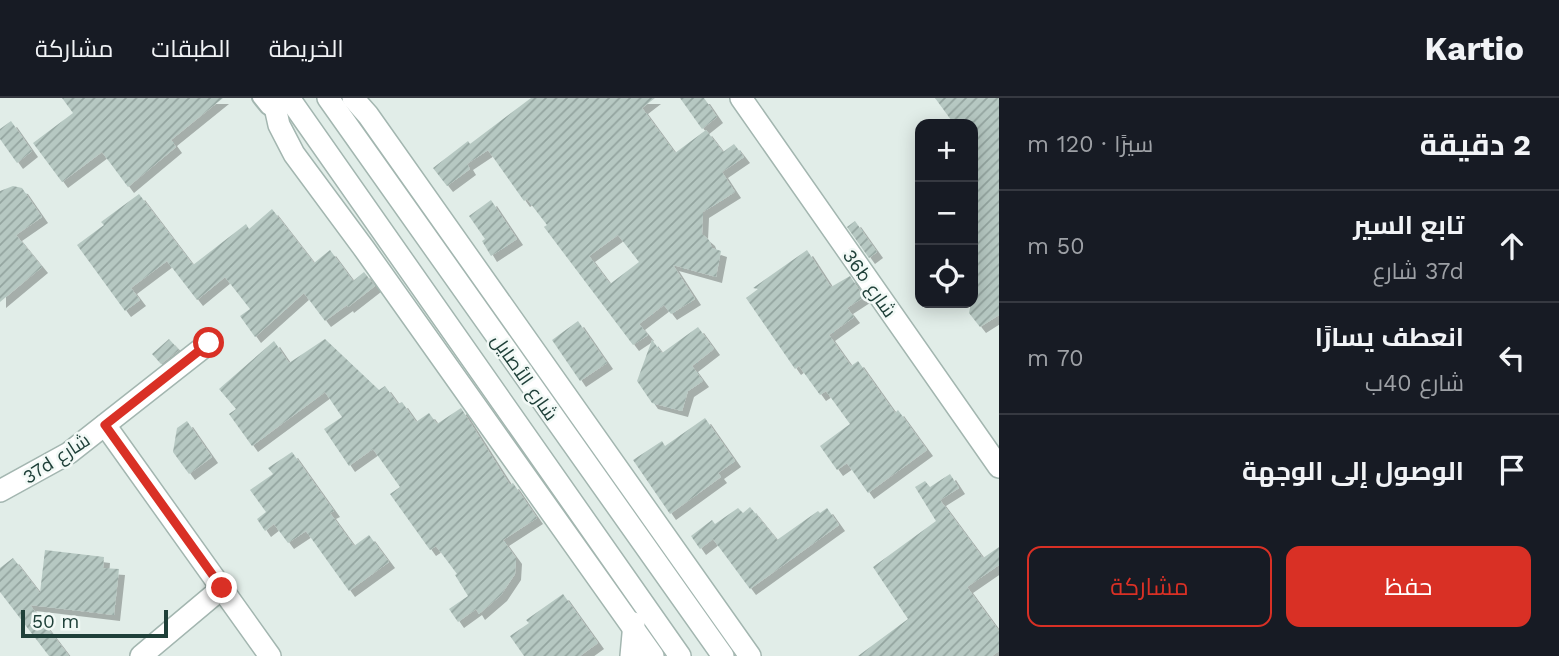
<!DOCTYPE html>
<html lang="ar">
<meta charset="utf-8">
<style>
:root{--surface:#171b24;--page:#242831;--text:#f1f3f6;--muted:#9ea1a6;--line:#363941;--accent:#d93025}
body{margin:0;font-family:"Work Sans",Cairo,sans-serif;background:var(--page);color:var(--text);direction:rtl}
.controls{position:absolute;right:21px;top:21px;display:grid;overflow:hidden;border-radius:14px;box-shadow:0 4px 18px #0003}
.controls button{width:63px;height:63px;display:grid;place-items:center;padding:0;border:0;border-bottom:2px solid var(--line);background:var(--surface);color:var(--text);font:35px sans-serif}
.scale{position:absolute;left:21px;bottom:18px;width:147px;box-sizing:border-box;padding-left:7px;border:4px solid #1f4039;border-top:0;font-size:19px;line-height:24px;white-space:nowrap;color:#1f4039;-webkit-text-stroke:5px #f2f9f6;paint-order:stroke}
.stop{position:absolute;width:21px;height:21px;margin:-16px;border:5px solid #d93025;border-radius:50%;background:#fff}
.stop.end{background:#d93025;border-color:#fff;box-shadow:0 2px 7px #0008}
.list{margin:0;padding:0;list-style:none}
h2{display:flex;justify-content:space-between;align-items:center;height:91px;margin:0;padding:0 28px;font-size:30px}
h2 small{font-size:23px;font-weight:400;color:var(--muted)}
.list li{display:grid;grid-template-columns:46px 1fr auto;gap:21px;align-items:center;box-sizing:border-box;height:112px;padding:0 28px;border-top:2px solid var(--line)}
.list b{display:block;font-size:26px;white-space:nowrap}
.list p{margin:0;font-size:23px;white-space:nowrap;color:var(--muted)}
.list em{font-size:23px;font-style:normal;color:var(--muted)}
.actions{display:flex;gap:14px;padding:21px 28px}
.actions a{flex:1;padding:16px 0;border:2px solid var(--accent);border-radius:14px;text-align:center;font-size:24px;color:var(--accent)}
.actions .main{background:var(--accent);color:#fff}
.icon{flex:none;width:38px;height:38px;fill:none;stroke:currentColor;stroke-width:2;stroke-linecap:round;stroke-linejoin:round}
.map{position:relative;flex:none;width:999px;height:558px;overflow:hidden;direction:ltr}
header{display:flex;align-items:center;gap:42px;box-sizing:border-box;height:98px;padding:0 35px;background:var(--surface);border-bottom:2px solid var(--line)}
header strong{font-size:33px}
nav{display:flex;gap:38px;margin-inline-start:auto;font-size:24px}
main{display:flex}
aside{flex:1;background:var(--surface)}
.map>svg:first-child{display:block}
</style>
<header>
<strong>Kartio</strong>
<nav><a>الخريطة</a><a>الطبقات</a><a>مشاركة</a></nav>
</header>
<main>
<aside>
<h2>2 دقيقة<small>سيرًا · 120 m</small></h2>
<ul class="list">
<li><svg class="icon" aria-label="ahead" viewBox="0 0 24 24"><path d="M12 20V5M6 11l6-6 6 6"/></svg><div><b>تابع السير</b><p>37d شارع</p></div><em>50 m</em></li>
<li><svg class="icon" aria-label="left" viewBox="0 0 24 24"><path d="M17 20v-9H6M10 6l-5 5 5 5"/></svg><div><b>انعطف يسارًا</b><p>شارع 40ب</p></div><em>70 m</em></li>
<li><svg class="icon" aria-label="arrive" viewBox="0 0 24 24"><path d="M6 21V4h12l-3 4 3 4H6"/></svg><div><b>الوصول إلى الوجهة</b></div></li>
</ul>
<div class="actions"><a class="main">حفظ</a><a>مشاركة</a></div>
</aside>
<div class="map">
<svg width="999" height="558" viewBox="0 0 999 558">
<defs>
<pattern id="building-hatch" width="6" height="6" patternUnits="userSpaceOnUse" patternTransform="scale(1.75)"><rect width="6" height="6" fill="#b6c8c2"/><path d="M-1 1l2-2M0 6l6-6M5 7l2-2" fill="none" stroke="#93a49f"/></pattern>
<filter id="shadow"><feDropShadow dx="6" dy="6" stdDeviation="0" flood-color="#0004"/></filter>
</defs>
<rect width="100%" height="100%" fill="#e1ede8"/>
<g fill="url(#building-hatch)" fill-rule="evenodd" filter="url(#shadow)">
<path d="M62,0H223L171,42L176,49L128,89L102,54L62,84L33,45L73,15Z"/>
<path d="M531,0H655L642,10L675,55L706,32L723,54L734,46L744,59L722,74L735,94L703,114L702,136L709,142L712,150L721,153L716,179L673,167L695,201L671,216L664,207L639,226L648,237L633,247L544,129L547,127L527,101L524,103L488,52L467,66L470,71L447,88L433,70L468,43L470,46ZM618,137L639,164L610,186L589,158Z"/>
<path d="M680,0H704L717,19L702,31Z"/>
<path d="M935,0H999V217L980,229L969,215L971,205H973L978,166L973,170V26H954Z"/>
<path d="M11,23L32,53L17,65L0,41V31Z"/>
<path d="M13,88L22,90L42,119L16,137L42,169L0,204V93Z"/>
<path d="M139,96L193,167L246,126L249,131L272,111L314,165L330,152L353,183L364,174L375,188L348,209L347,207L325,223L304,195L255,239L240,218L250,211L225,179L197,202L167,163L131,190L140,202L125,213L77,147L104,127L101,124Z"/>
<path d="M491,102L517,141L491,158L482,143L485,141L469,118Z"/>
<path d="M855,123L877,154L869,160L847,129Z"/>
<path d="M807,152L831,189L850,178L864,199L847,210L854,219L829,237L851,268L858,263L895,315L898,312L927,352L868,395L847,365L837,372L820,348L850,326L826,293L820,297L799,268L795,271L746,200L758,191L753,190Z"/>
<path d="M578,223L607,265L580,283L552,242Z"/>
<path d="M698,229L714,251L692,268L703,283L688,293L682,313L652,305L637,283L652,242L662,255Z"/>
<path d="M169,241L179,252L161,266L152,256Z"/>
<path d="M325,241L379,292L385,288L398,306L402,304L416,324L429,315L437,326L461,310L510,387L513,385L537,420L503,442L516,460L515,476L501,497L479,516L476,511L458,524L449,511L468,498L455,477L457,476L436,448L430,452L390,396L400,389L373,351L349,368L324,331L342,319L325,294L252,348L229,316L236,311L219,291L274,243L289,265Z"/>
<path d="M705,320L735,363L718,375L721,379L670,416L633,362L662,343L665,348Z"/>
<path d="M187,323L212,359L189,376L173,354L177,330Z"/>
<path d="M292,354L334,413L330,415L354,448L369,437L389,464L349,493L306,433L288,445L274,426L265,433L257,421L266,414L250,392L273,376L268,370Z"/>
<path d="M950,376L959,390L940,402L983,460L999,449V467L967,489L999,533V553L992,558H858L908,521L873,469L936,423L915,389L925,383L930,389Z"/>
<path d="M750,409L777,442L818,413L820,415L827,410L839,427L750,491L713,441L700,451L691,438L712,422L715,426L738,410L743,415Z"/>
<path d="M45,452L104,459L103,470L119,471L114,517L30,507L69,558H49L0,494V470L13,460L40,495Z"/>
<path d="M563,496L598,545L580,558H524L510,538L529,525L526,522Z"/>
</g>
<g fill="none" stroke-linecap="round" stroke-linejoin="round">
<defs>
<path id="service" d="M258,0L266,10L275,16"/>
<g id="minor">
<path d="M273,0L279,27L294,56L365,152L653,558"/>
<path d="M353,0L368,17L750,558"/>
<path d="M741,0L999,369"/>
<path d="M105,327L270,558"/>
<path d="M0,393L69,355L209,245"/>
<path d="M141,558L222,490"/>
<path d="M631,558L634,525"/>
</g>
<g id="tertiary">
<path d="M289,0L680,558"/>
<path d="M328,0L723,558"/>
</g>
</defs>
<use href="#service" stroke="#a3b6b0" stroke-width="14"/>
<use href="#minor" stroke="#a3b6b0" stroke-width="24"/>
<use href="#tertiary" stroke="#a3b6b0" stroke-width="24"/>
<use href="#service" stroke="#fff" stroke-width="10"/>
<use href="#minor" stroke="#fff" stroke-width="21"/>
<use href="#tertiary" stroke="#fff" stroke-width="21"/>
</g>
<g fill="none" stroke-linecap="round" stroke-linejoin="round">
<path stroke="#d93025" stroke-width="9" d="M209,245L105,327L222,490"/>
</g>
<g text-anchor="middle" stroke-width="5" stroke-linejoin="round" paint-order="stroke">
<g font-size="19" fill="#1f4039" stroke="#f2f9f6">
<text transform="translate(870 185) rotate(55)" y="7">36b شارع</text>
<text transform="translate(525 279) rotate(55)" y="7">شارع الأصايل</text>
<text transform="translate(56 360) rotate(-33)" y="7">37d شارع</text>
</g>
</g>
</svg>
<div class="controls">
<button>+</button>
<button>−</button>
<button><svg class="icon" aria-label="locate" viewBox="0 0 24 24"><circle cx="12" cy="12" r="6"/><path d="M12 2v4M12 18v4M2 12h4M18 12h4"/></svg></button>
</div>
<div class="scale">50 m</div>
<div class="stop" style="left:209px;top:245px"></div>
<div class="stop end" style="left:222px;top:490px"></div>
</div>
</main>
